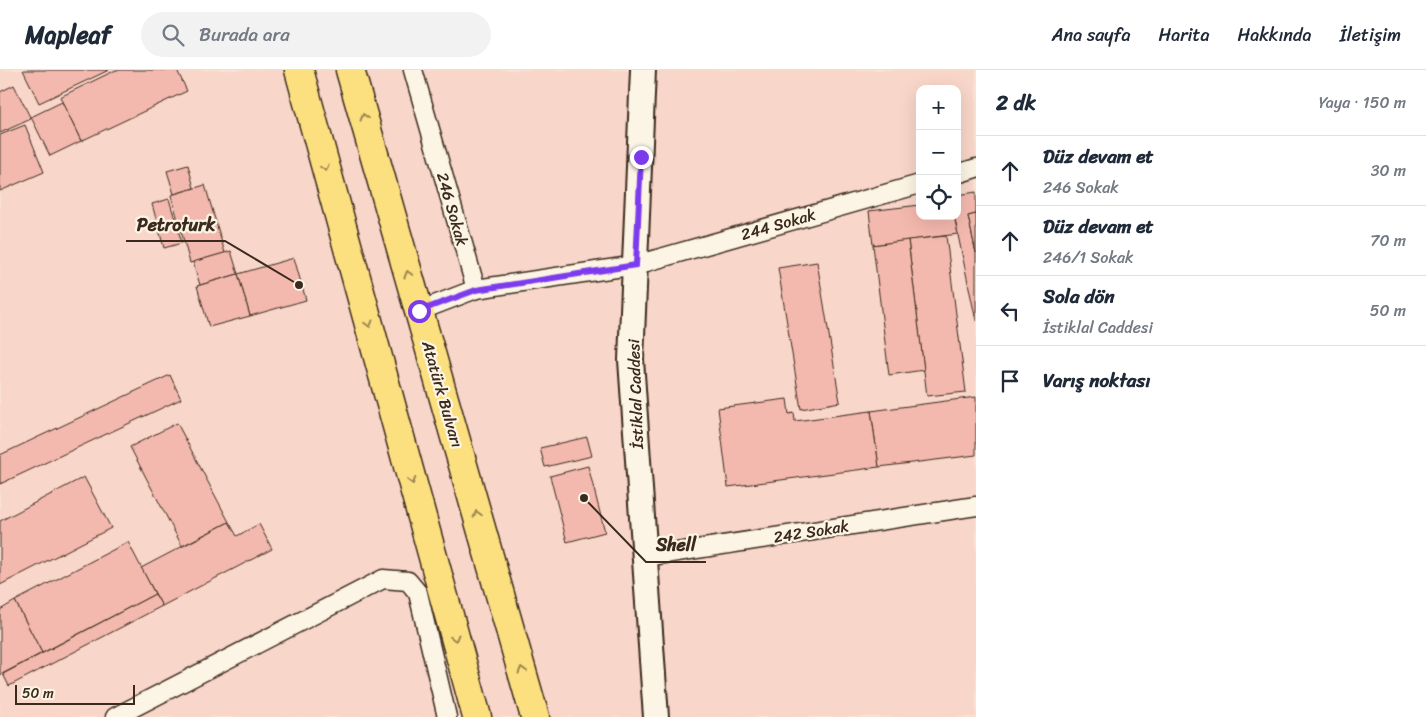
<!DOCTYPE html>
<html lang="tr">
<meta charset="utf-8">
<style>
:root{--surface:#fff;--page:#f2f2f3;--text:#1f2937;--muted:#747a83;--line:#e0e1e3}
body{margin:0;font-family:Sriracha,sans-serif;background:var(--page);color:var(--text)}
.controls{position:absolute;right:15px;top:15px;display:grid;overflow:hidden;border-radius:10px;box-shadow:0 5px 20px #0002}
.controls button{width:45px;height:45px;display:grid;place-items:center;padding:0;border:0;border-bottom:1px solid var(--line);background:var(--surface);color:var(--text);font:25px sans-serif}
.scale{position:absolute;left:15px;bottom:12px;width:120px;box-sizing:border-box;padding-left:5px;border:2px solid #3b2a1e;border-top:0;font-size:14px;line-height:18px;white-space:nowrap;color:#3b2a1e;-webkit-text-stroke:4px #fcf5e5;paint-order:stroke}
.stop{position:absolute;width:15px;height:15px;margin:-11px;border:4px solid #7c3aed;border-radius:50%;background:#fff}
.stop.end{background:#7c3aed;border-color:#fff;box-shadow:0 1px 5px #0008}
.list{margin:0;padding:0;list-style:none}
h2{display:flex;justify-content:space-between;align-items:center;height:65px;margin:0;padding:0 20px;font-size:21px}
h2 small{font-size:16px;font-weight:400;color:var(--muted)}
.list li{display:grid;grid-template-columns:32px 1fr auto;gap:15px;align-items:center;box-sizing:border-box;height:70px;padding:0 20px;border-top:1px solid var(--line)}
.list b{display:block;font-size:19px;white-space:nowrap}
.list p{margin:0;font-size:16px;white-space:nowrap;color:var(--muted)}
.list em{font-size:16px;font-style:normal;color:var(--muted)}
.icon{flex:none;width:28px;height:28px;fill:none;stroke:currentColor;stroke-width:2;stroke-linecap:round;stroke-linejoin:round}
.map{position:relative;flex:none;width:976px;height:647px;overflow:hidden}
header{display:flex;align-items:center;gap:30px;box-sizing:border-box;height:70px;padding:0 25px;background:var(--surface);border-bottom:1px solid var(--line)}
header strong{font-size:24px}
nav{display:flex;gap:28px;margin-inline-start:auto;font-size:18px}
.search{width:350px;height:45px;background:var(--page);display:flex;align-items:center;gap:12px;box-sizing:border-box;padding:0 18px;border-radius:28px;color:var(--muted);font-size:19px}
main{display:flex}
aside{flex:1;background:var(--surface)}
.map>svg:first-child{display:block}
</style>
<header>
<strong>Mapleaf</strong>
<div class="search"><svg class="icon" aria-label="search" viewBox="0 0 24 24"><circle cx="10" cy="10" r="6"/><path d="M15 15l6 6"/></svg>Burada ara</div>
<nav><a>Ana sayfa</a><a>Harita</a><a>Hakkında</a><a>İletişim</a></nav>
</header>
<main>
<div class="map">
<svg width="976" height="647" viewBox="0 0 976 647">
<rect width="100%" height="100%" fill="#fae3d4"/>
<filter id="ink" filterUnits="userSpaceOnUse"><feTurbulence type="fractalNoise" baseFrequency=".02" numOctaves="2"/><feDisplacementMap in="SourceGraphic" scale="10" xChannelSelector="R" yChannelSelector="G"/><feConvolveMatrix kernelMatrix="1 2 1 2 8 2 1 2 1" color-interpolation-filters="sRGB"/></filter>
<g filter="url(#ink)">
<path fill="#f8d6c9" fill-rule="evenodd" d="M0,0H976V647H0ZM920,19H957V146H920Z"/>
<g fill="#f4b9ae" stroke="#3b2a1e">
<path d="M23,0H109L39,33Z"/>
<path d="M116,0H177L187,21L81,71L60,27Z"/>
<path d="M14,15L31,49L0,63V22Z"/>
<path d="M62,32L81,71L50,86L31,47Z"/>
<path d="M25,55L44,102L0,121V65Z"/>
<path d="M188,95L194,118L174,124L167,101Z"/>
<path d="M205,115L225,183L190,193L171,125Z"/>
<path d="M976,122V144L968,146L976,183V251L954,146H957V125Z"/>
<path d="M169,129L182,173L164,178L152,134Z"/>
<path d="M920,135V146H954L958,164L873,175L869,141Z"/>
<path d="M976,144V183L968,146Z"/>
<path d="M946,166L966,322L927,326L908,170Z"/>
<path d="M908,170L924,300L889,305L873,175Z"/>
<path d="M231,181L238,204L200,215L193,192Z"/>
<path d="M294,188L306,230L250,246L238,204Z"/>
<path d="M817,192L840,332L801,339L778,198Z"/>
<path d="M238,204L250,246L209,257L197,216Z"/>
<path d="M170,305L181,329L0,414V385Z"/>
<path d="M976,327V385L879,397L871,341Z"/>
<path d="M787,329L789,344L794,343L795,351L871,341L879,397L728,417L718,338Z"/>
<path d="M177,353L229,452L182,476L130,377Z"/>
<path d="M587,367L592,386L545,397L540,378Z"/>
<path d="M588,396L605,462L567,472L550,406Z"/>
<path d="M84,407L111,458L0,515V451Z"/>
<path d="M229,452L237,466L259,454L272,479L162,536L141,498Z"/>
<path d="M128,472L155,524L42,583L15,531Z"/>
<path d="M155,524L162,536L9,616L3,604Z"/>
<path d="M15,531L42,583L0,605V540Z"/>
</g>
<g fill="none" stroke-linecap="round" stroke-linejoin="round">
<defs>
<g id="street">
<path d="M413,0L476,219L419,241"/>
<path d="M957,104L976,98"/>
<path d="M476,219L636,195L920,114"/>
<path d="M645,487L976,436"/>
<path d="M115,647L383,509L408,511L418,523L447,647"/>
</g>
<path id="secondary" d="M643,0L631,290L656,647"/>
<g id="primary">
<path d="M299,0L477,647"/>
<path d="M350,0L535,647"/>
</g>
</defs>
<use href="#street" stroke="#3b2a1e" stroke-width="21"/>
<use href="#secondary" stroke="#3b2a1e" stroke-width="28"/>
<use href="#primary" stroke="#3b2a1e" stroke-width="31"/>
<use href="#street" stroke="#fcf5e5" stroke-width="18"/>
<use href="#secondary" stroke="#fcf5e5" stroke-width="24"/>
<use href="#primary" stroke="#fce080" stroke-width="28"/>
</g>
<defs><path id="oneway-chevron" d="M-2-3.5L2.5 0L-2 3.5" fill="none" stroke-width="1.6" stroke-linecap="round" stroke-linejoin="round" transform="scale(1.25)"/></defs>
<g stroke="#9c854f">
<use href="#oneway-chevron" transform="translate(364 47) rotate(-106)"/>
<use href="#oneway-chevron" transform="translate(325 98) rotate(75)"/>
<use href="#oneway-chevron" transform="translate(408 204) rotate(-106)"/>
<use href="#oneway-chevron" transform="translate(369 254) rotate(75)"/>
<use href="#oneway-chevron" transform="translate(412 411) rotate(75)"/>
<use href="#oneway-chevron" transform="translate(477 444) rotate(-106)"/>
<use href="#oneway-chevron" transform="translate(455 568) rotate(75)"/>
<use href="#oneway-chevron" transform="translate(522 600) rotate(-106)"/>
</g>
</g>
<g fill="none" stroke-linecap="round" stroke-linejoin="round" filter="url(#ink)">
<path stroke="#7c3aed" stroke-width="6" d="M419,241L476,220L636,195L641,87"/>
</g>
<g text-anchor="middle" stroke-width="4.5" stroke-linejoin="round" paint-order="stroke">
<g font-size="16" fill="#3b2a1e" stroke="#fcf5e5">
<text transform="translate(453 139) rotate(74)" y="6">246 Sokak</text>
<text transform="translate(778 154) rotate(-16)" y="6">244 Sokak</text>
<text transform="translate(443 324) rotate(74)" y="6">Atatürk Bulvarı</text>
<text transform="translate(635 324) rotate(-92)" y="6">İstiklal Caddesi</text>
<text transform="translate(811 461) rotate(-9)" y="6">242 Sokak</text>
</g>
</g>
<path fill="none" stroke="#3b2a1e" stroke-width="2" d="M299 215L225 171H126M584 428L646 492H706"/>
<g fill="#3b2a1e" stroke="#fcf5e5" stroke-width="2">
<circle cx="299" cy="215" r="5"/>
<circle cx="584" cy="428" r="5"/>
</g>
<g font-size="18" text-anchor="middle" font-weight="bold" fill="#3b2a1e" stroke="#fcf5e5" stroke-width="4.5" stroke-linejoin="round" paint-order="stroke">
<text x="176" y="161">Petroturk</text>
<text x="676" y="481">Shell</text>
</g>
</svg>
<div class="controls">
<button>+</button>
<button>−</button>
<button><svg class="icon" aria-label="locate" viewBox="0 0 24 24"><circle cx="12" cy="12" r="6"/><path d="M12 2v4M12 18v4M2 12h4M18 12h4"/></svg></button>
</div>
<div class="scale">50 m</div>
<div class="stop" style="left:419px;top:241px"></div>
<div class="stop end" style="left:641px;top:87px"></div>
</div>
<aside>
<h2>2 dk<small>Yaya · 150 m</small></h2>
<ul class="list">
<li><svg class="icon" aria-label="ahead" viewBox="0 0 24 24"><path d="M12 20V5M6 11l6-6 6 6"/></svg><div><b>Düz devam et</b><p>246 Sokak</p></div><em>30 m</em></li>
<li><svg class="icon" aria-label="ahead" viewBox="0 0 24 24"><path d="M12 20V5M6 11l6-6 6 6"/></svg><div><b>Düz devam et</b><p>246/1 Sokak</p></div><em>70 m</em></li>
<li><svg class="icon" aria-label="left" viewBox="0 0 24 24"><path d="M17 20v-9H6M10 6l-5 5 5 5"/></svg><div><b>Sola dön</b><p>İstiklal Caddesi</p></div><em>50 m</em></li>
<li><svg class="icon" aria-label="arrive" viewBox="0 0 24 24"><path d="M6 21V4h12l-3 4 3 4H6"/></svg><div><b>Varış noktası</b></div></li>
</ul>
</aside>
</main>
